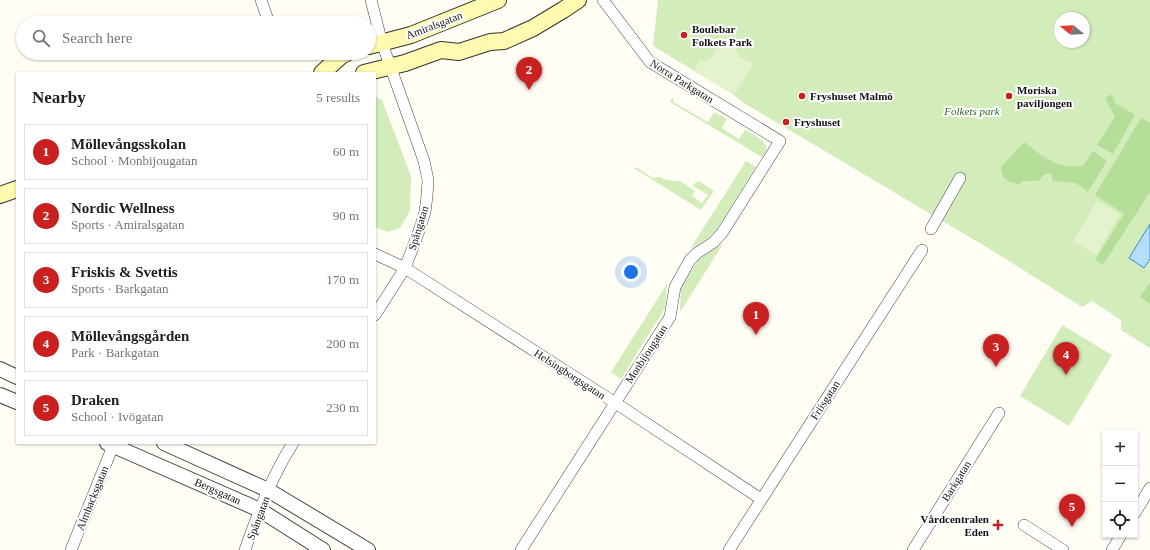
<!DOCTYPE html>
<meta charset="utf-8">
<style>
:root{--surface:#fff;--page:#f2f2f2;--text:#202124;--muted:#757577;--line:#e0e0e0;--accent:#c92020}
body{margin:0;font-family:Georgia,serif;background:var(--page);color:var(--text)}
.controls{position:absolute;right:12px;bottom:12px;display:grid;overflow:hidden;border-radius:0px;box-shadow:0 1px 3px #0004}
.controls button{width:36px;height:36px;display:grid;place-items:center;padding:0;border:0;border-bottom:1px solid var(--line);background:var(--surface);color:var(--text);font:20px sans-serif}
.compass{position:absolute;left:1054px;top:12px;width:36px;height:36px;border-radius:50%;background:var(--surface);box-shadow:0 1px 3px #0004;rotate:288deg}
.you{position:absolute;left:631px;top:272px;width:14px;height:14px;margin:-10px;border:3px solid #fff;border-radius:50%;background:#1a73e8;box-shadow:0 0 0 6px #1a73e833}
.badge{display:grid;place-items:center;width:26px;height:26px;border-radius:50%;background:var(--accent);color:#fff;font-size:13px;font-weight:700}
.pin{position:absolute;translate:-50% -33px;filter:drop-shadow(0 1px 2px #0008)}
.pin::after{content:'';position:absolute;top:21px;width:14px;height:12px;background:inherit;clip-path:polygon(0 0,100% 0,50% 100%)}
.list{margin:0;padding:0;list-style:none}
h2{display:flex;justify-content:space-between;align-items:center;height:52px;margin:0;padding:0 16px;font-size:17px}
h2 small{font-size:13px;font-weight:400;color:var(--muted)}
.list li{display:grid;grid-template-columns:26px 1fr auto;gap:12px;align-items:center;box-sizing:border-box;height:56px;margin:0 8px 8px;padding:0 8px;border:1px solid var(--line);border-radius:0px}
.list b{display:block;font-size:15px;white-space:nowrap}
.list p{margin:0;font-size:13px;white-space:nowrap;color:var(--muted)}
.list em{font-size:13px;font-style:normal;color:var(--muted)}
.icon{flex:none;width:22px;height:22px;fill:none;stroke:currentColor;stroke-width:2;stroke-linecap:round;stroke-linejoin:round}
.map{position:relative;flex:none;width:1150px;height:550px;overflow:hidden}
.search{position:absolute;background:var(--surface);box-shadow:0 1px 3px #0004;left:16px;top:16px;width:360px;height:44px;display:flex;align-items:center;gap:10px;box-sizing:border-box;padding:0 14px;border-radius:22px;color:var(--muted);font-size:15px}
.panel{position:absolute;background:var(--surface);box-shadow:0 1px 3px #0004;left:16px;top:72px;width:360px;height:372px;border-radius:0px}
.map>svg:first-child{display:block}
</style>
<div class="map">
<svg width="1150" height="550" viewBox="0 0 1150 550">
<rect width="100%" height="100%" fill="#fffdf4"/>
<g fill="#d2edba" fill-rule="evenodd">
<path d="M658,0H1150V348L1121,330V320L1092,301L1082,307L993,251L742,102L734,95L653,46ZM1060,18H1084V42H1060Z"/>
<path d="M375,96L382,100L411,176L410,211L400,228L387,232L375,227Z"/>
<path d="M672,98L674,99L673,102L708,122L714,112L727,119L722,128L739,139L745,130C755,136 775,143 762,157L670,102Z"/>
<path d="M746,161L756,167L717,229L711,236L690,249Z"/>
<path d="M636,167L653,178L660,177L667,180L680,181L695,191L692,196L702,203L708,195L692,185L699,181L714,191L701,210L635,169Z"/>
<path d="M723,244L680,312L681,288L699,259Z"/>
<path d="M667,284L665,308L621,379L611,372Z"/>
<path d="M1062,325L1112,355L1069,426L1020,396Z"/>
</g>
<g fill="#b5de99">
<path d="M1112,94L1115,103L1135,115L1113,154L1097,145L1115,117L1105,98Z"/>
<path d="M1141,118L1150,123V192L1103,265L1095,260L1124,214L1095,195Z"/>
<path d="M1024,142C1044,157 1057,170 1083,166L1093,151L1107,161L1088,192L1076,183L1053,181L1051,174H1045L1038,181H1023L1019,184L1010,182L1003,177L1001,167Z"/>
<path d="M1150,282V304L1140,297Z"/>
</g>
<g fill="#e4f3cd">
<path d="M731,40L739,57L754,64L734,95L694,71L700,60C708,63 714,58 715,50Z"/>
<path d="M1097,201L1120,214L1096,255L1073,241Z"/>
</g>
<path fill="#b6ddf9" stroke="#398fd5" d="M1150,224V259L1144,268L1129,258Z"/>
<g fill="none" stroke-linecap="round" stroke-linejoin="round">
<defs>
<g id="minor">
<path d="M261,0L269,23"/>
<path d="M371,0L382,43L424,161L428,180L427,196L425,212L419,231L405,268L375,315"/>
<path d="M931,229L960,178"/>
<path d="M375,254L405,268L614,402L761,499"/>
<path d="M1135,513L1150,488"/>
<path d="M1024,525L1063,550"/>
<path d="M71,550L113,446"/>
<path d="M245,550C258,513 272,476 293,443"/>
<path d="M521,550L670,317L675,287L690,260L697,253L714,242L722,233L780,141L650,62L603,0"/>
<path d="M729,550L922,250"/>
<path d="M913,550L999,413"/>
<path d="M1112,550L1121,535"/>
</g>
<g id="tertiary">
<path d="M0,369L17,377"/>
<path d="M0,395L17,402"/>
<path d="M107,443L260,510L323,550"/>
<path d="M164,443L268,490L368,550"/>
</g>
<g id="secondary">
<path d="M369,46L411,35L498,0"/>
<path d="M322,73L342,55L347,53"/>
<path d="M364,73L405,63L441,50L459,52L490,42L504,41L533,28L563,10L578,0"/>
<path d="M0,195L17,189"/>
</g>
</defs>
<use href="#minor" stroke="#444" stroke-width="12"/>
<use href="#tertiary" stroke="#444" stroke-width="16"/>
<use href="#secondary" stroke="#333" stroke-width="18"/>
<use href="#minor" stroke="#fff" stroke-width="11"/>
<use href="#tertiary" stroke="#fff" stroke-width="14"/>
<use href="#secondary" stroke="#fffaaf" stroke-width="16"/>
</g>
<g fill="#c92020" stroke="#fff" stroke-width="1.5">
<circle cx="684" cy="35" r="4"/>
<circle cx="802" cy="96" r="4"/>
<circle cx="1009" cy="96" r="4"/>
<circle cx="786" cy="122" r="4"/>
<path d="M996 519h4v4h4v4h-4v4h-4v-4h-4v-4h4z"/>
</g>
<g text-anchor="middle" stroke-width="4" stroke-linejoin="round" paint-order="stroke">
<g font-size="11" fill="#111" stroke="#fff">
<text transform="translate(434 25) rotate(-21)" y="4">Amiralsgatan</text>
<text transform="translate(682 81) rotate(32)" y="4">Norra Parkgatan</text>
<text transform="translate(418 228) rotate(-73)" y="4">Spångatan</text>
<text transform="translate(646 354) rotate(-57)" y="4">Monbijougatan</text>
<text transform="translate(570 374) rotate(33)" y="4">Helsingborgsgatan</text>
<text transform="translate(825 400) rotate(-57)" y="4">Friisgatan</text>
<text transform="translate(956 481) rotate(-58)" y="4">Barkgatan</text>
<text transform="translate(218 491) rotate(24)" y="4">Bergsgatan</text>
<text transform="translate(92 498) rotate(-68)" y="4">Almbacksgatan</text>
<text transform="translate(258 518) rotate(-69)" y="4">Spångatan</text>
</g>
<g font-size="11" font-weight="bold" fill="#111" stroke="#fff" text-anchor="start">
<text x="692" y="33">Boulebar<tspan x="692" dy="13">Folkets Park</tspan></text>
<text x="1017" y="94">Moriska<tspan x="1017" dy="13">paviljongen</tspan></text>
<text x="810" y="100">Fryshuset Malmö</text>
<text x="794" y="126">Fryshuset</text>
<text x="989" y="523" text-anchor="end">Vårdcentralen<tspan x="989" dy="13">Eden</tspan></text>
</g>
<g font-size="11" font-style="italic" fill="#296d1c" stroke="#fff">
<text x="972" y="115">Folkets park</text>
</g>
</g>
</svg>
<div class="controls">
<button>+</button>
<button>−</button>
<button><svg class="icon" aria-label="locate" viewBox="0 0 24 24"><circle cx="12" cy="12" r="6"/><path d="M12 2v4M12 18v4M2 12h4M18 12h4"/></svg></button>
</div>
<svg class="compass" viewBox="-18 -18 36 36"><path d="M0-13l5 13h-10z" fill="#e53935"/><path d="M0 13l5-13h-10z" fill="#757577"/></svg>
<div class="you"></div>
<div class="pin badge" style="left:756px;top:335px">1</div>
<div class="pin badge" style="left:529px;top:90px">2</div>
<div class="pin badge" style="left:996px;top:367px">3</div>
<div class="pin badge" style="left:1066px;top:375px">4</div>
<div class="pin badge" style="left:1072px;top:527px">5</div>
<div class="search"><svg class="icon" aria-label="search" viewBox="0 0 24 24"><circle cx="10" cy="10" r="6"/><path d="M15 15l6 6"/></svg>Search here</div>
<section class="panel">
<h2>Nearby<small>5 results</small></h2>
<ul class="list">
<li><span class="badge">1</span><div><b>Möllevångsskolan</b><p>School · Monbijougatan</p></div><em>60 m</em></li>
<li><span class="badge">2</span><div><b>Nordic Wellness</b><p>Sports · Amiralsgatan</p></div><em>90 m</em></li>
<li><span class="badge">3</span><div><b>Friskis &amp; Svettis</b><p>Sports · Barkgatan</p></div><em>170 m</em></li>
<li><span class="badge">4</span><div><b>Möllevångsgården</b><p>Park · Barkgatan</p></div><em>200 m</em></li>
<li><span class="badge">5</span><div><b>Draken</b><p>School · Ivögatan</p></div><em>230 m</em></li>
</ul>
</section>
</div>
